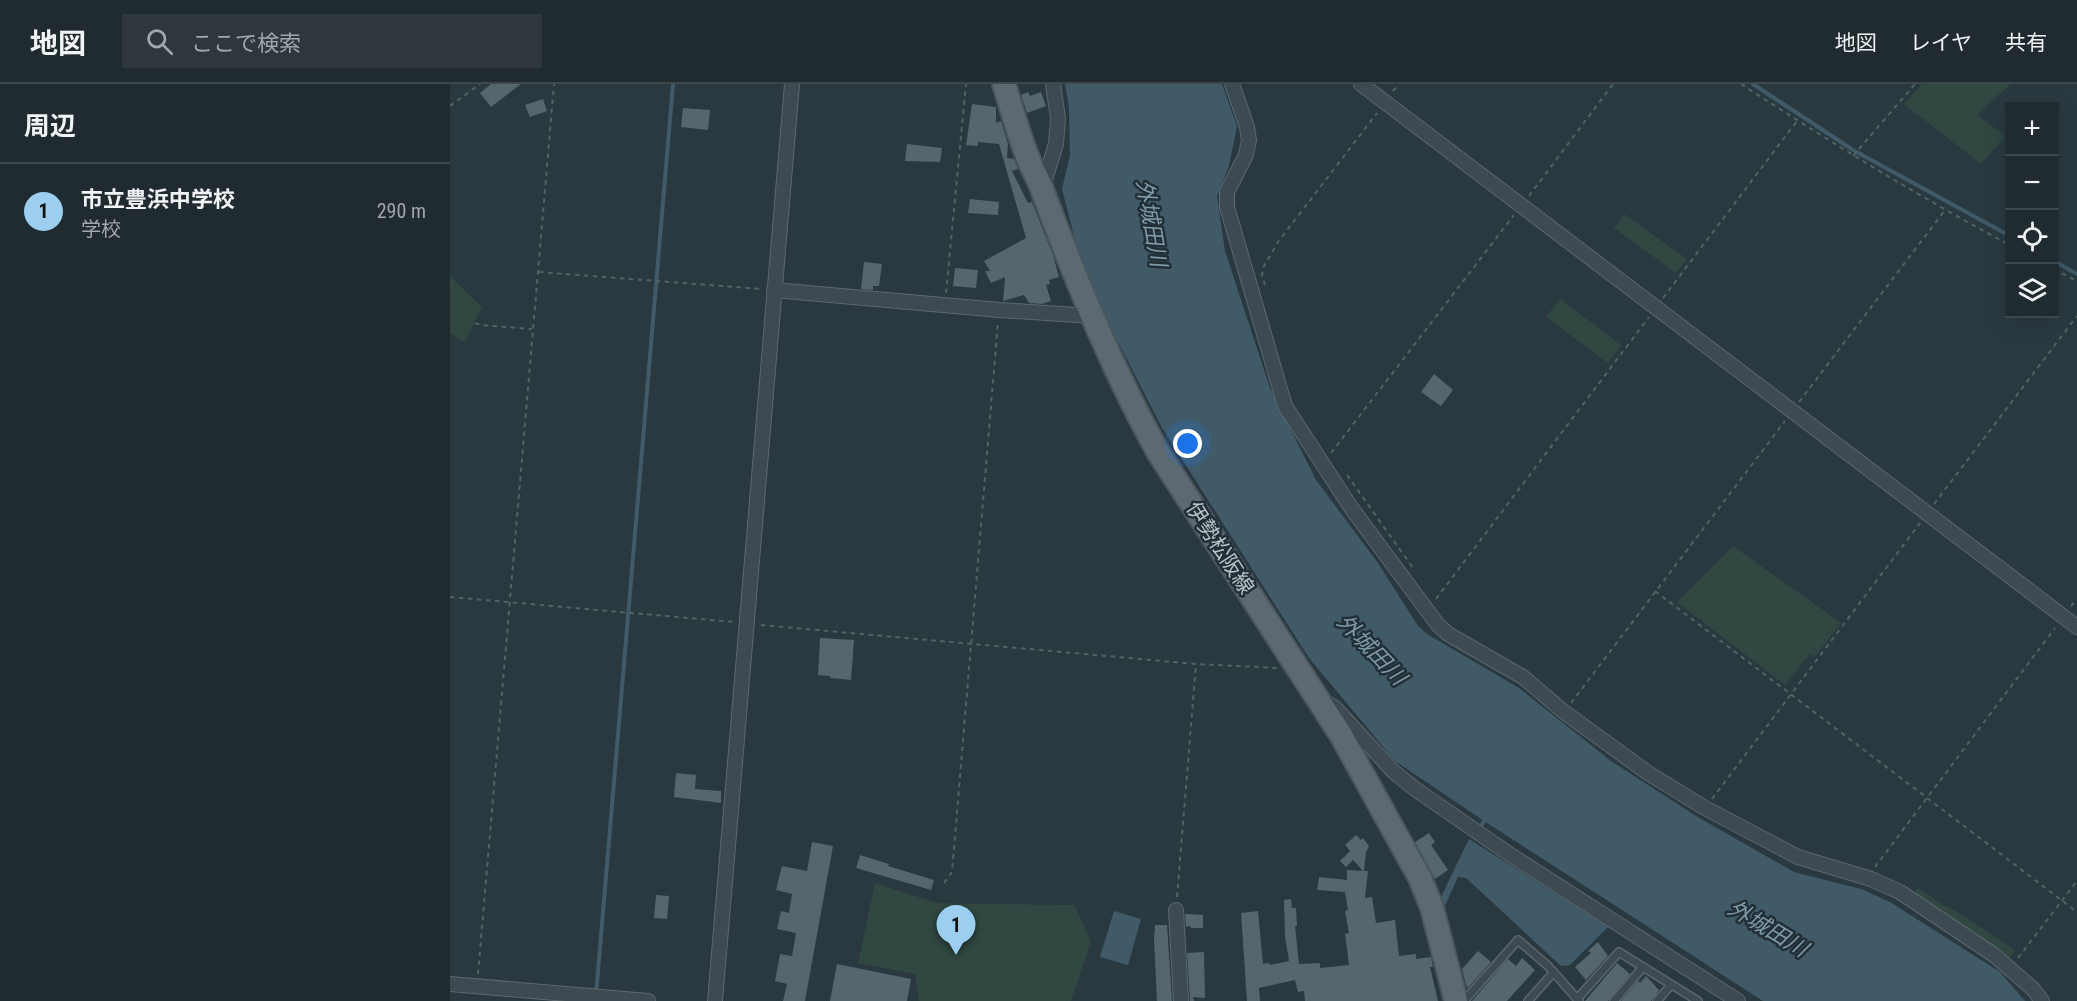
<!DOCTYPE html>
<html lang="ja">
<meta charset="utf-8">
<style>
:root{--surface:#202b30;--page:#2d373c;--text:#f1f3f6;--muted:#a2a7ab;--line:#3d474c;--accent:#9cceef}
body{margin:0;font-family:"Roboto Condensed","Noto Sans JP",sans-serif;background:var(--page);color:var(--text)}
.controls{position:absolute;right:18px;top:18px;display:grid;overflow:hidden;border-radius:0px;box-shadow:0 6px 24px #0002}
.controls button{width:54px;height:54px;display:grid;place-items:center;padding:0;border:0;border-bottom:2px solid var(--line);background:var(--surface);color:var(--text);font:30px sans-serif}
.you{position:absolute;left:738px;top:360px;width:21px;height:21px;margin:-15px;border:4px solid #fff;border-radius:50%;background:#1a73e8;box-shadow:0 0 0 9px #1a73e833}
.badge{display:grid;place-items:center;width:39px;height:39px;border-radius:50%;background:var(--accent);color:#111;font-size:20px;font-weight:700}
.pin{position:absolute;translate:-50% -50px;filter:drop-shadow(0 2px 3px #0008)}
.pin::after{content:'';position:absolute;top:32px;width:21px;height:18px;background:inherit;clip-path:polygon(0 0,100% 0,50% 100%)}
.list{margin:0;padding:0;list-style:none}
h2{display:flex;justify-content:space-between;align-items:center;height:78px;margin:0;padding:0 24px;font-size:26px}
h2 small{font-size:20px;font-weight:400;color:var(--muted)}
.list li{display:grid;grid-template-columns:39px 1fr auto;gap:18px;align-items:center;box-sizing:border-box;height:96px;padding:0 24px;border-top:2px solid var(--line)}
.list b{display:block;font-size:22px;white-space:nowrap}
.list p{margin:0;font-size:20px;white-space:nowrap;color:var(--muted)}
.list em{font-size:20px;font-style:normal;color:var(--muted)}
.icon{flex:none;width:33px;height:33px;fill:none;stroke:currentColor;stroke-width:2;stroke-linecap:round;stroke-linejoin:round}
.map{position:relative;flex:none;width:1627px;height:917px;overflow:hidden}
header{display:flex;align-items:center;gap:36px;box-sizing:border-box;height:84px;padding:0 30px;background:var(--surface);border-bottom:2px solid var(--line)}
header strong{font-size:28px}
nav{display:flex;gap:33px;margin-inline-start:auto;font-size:21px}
.search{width:420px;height:54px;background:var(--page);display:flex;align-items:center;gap:15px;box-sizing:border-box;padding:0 21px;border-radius:0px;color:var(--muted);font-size:22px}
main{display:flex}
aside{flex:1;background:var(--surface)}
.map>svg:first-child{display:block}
</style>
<header>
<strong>地図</strong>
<div class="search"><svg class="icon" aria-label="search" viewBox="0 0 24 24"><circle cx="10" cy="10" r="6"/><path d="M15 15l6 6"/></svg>ここで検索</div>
<nav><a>地図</a><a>レイヤ</a><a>共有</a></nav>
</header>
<main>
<aside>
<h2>周辺<small></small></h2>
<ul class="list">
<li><span class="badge">1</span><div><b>市立豊浜中学校</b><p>学校</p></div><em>290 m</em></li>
</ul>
</aside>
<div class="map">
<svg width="1627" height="917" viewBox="0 0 1627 917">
<rect width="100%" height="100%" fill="#2a3940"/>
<g fill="#304742">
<path d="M1472,0H1561L1527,31L1556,52L1531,80L1454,20Z"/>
<path d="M1174,130L1237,175L1226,189L1164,144Z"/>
<path d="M0,192L32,223L15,258L0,249Z"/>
<path d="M1110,215L1171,261L1158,279L1096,233Z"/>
<path d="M1283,462L1391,539L1365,573L1360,570L1335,601L1227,518Z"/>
<path d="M425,799L487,819L624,821L641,857L621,917H469L465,890L408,879Z"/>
<path d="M1468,804L1493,821L1501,824L1565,866L1560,874L1464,811Z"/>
</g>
<g fill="#415a68">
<path d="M615,0H772L787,42L779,82L767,112L775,167L820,304L866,396L928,479L968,542L977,550L1069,604L1161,677L1246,732L1344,788L1411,805L1440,818L1550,888L1575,917H1313L1034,737L945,677L859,574L712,344L660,242L628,168L612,105L620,71L619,23Z"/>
<path d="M1019,755L1158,843L1120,881L1111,882L1016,794L1008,793L993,826L989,817Z"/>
<path d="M664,827L691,835L678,881L650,873Z"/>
</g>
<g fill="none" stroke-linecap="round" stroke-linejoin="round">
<g stroke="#415a68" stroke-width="4">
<path d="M1303,0L1403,66L1560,152"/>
<path d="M1604,177L1627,190"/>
<path d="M1031,742L1034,737"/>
<path d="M146,911L223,0"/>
</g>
</g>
<g fill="#55666d">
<path d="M41,0H71L41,23L30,9Z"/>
<path d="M578,8L580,12L591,8L596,22L577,29L571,11Z"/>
<path d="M93,15L97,27L80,33L75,21Z"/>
<path d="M522,20L546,23V39L551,37L558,60L557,74L564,75L568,85L562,87L578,119L582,118L603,171L609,193L599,196L600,200L596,201L601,217L592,220L579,219L574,211L553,217L555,193L541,199L535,187H540L534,177L576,154L557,88H558H557L549,60L528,58V62L516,61Z"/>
<path d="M233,24L260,26L258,46L231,43Z"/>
<path d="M457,60L492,64L490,78L455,77Z"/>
<path d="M520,115L549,118L548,131L518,129Z"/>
<path d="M414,178L432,180L429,202H423V206L411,205Z"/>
<path d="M505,184L528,186L526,204L503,202Z"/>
<path d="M984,290L1003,306L991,322L971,308Z"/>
<path d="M370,554L404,556L401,596L380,594V592L368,591Z"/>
<path d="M226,689L246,691L245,705L271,707V719L224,713Z"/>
<path d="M979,749L985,758L981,761L998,786L985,795L965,758Z"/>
<path d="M906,751L911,756L913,754L919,762L916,768L914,787H918L915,814L922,813L926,839L945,836L949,872L966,870V875L981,873L983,883H980L988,917H855L854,907L848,908L845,896L809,904L810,917H797L791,829L808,827L813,880L819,879L820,881L839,877L835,852L834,816L841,815L842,824H846L847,842H845L849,880L870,879V884L899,881L895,850L899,849L895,827L898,826L895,808L867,806L869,793L897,796V786L913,787L903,776L896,783L890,777L900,767L895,761Z"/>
<path d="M362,758L383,762L355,917H333L337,900L325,897L330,870L342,872L346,849L327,845L331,827L339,829L342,810L326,806L332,782L357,787Z"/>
<path d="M410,771L439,780L438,782L484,796L481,806L406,784Z"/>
<path d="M206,811L219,812L217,835L204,834Z"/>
<path d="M735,830L753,831V844H741L740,842L736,843Z"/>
<path d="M705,841H717L722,917H707L704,856Z"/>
<path d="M1148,858L1158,872L1136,896L1125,883L1141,869L1138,867Z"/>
<path d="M1028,867L1041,878L1018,904L1016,901L1012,885Z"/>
<path d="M754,868L755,914L743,913L744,917H740L737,869Z"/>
<path d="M1072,874L1085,886L1057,917H1022L1058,875L1066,882Z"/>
<path d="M1167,879L1180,890L1158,917H1135Z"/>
<path d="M387,880L461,895L457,917H380Z"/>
<path d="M1196,892L1209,906L1201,917H1171L1188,897L1190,899Z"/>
</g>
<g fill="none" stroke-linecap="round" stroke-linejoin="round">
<defs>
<g id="service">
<path d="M1127,915L1169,868L1248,917"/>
<path d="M1014,917L1068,856L1098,882L1129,917"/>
<path d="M1078,917L1103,889"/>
<path d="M1164,917L1193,883"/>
<path d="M1207,917L1221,901"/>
</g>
<g id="minor">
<path d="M782,0L797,43L799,56L796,71L777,108V123L835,322L902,425L988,541L998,550L1073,593L1114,628L1198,689L1255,724L1348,773L1421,795L1450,808L1544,871L1583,905L1592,917"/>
<path d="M911,0L1627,543"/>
<path d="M592,105L606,60L608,34L603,0"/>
<path d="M324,206L549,226L642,232"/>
<path d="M877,619L885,624L944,688L965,705L1062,772L1288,917"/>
<path d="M726,826L731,917"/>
<path d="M0,900L198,917"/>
<path d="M265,917L342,0"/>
</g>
<path id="primary" d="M554,0C562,26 569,53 580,79C584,88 590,98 593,108C626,197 662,285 708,368L891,651L970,794L982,824L1006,917"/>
</defs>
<use href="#service" stroke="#5c676e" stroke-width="10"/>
<use href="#minor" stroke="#5c676e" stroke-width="16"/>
<use href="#primary" stroke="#4a565d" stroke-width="26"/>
<g stroke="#516462" stroke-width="2" stroke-dasharray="4.5 4.5" stroke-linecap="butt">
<path d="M1291,0C1379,57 1467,112 1560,161"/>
<path d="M943,7L949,0"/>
<path d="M0,22L30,0"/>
<path d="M1403,72L1465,0"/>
<path d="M1079,112L1163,0"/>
<path d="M1604,185L1627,197"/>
<path d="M89,188L311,205"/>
<path d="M815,201L812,191L814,182L828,158L927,29"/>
<path d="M496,209L516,0"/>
<path d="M1213,214L1347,37"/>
<path d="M25,239L30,241L82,245"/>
<path d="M1349,318L1495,126"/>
<path d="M881,369L1064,131"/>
<path d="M897,391L963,484"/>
<path d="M1484,420L1627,232"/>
<path d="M1205,507L1627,828"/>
<path d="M0,513L284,538"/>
<path d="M986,515L1199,233"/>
<path d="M1621,522L1627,515"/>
<path d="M311,541L746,580L828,584"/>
<path d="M1121,619L1335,337"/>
<path d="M1262,715L1470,439"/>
<path d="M1425,783L1605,544"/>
<path d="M494,799L502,788L548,238"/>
<path d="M727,813L746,580"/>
<path d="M1568,874L1627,797"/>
<path d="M28,890L104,0"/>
</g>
<use href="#service" stroke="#3e4a51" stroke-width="7"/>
<use href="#minor" stroke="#3e4a51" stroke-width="14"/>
<use href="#primary" stroke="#5c6970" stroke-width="22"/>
</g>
<g text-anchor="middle" stroke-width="5" stroke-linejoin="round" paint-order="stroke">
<g font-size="21" fill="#bbc4cb" stroke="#222f36">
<text transform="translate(770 464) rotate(57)" y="7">伊勢松阪線</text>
</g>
<g font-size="22" font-style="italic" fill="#7f9baa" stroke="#222f36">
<text transform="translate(702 139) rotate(80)" y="8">外城田川</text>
<text transform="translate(922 565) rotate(46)" y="8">外城田川</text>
<text transform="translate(1318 844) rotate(31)" y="8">外城田川</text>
</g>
</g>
</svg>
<div class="controls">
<button>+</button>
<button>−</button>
<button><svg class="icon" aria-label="locate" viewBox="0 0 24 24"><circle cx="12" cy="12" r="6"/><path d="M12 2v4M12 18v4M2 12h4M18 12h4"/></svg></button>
<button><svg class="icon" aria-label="layers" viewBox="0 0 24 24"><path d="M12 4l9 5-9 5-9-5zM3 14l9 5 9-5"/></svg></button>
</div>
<div class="you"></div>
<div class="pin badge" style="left:506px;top:871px">1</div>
</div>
</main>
